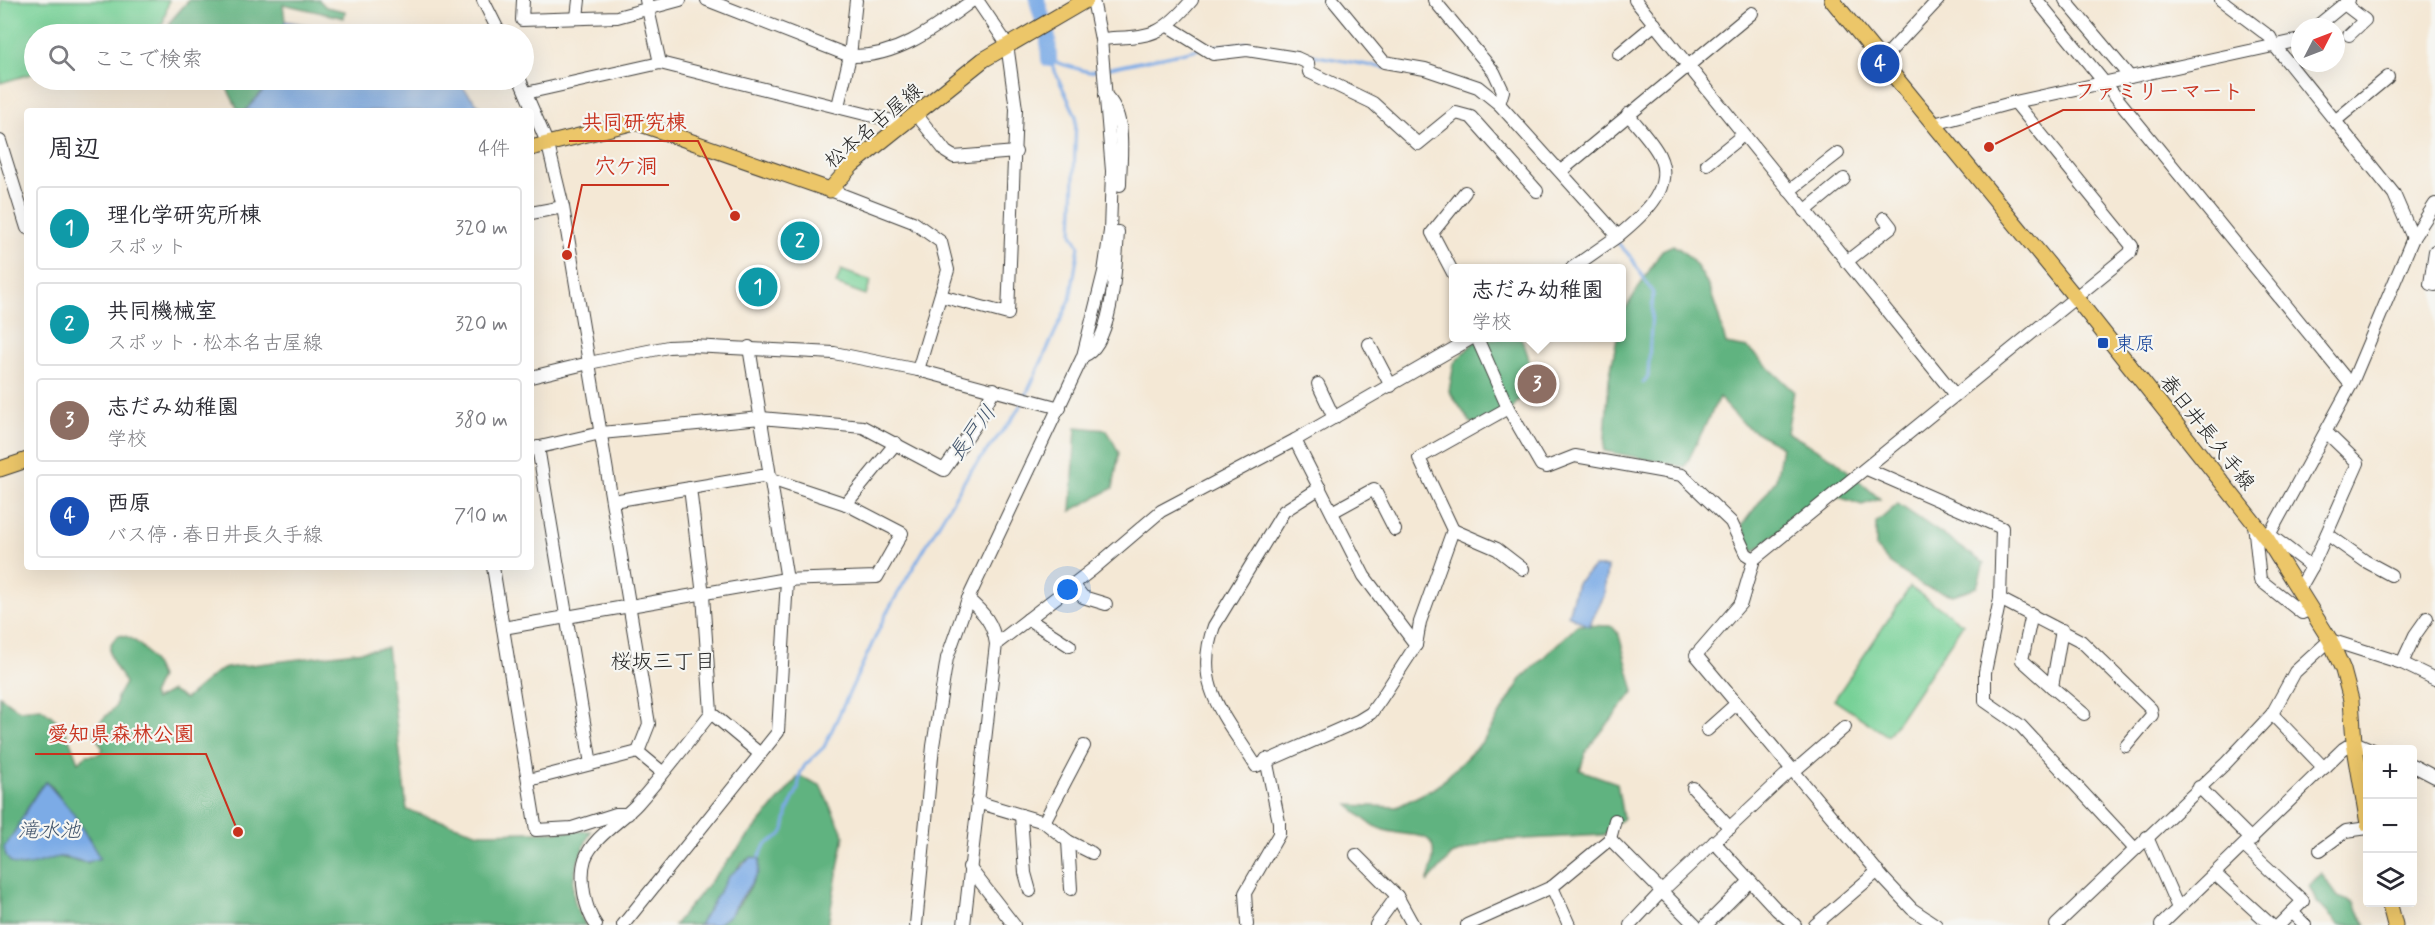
<!DOCTYPE html>
<html lang="ja">
<meta charset="utf-8">
<style>
:root{--surface:#fff;--page:#f7f7f7;--text:#2b2b33;--muted:#7c7c81;--line:#e1e1e2;--accent:#d93025}
body{margin:0;font-family:Mynerve,"Klee One",sans-serif;background:var(--page);color:var(--text)}
.controls{position:absolute;right:18px;bottom:18px;display:grid;overflow:hidden;border-radius:6px;box-shadow:0 6px 24px #0002}
.controls button{width:54px;height:54px;display:grid;place-items:center;padding:0;border:0;border-bottom:2px solid var(--line);background:var(--surface);color:var(--text);font:30px sans-serif}
.compass{position:absolute;left:2291px;top:18px;width:54px;height:54px;border-radius:50%;background:var(--surface);box-shadow:0 6px 24px #0002;rotate:48deg}
.you{position:absolute;left:1068px;top:590px;width:21px;height:21px;margin:-15px;border:4px solid #fff;border-radius:50%;background:#1a73e8;box-shadow:0 0 0 9px #1a73e833}
.badge{display:grid;place-items:center;width:39px;height:39px;border-radius:50%;background:var(--accent);color:#fff;font-size:20px;font-weight:700}
.pin{position:absolute;translate:-50% -50%;border:3px solid #fff;box-shadow:0 2px 6px #0006}
.popup{position:absolute;left:1449px;top:264px;width:177px;height:78px;box-sizing:border-box;display:grid;place-content:center;border-radius:6px;background:var(--surface);filter:drop-shadow(0 2px 4px #0005);font-size:20px;white-space:nowrap;color:var(--muted)}
.popup b{font-size:22px;color:var(--text)}
.popup::after{content:'';position:absolute;left:50%;top:100%;margin-left:-12px;border:12px solid transparent;border-top-color:var(--surface)}
.list{margin:0;padding:0;list-style:none}
h2{display:flex;justify-content:space-between;align-items:center;height:78px;margin:0;padding:0 24px;font-size:26px}
h2 small{font-size:20px;font-weight:400;color:var(--muted)}
.list li{display:grid;grid-template-columns:39px 1fr auto;gap:18px;align-items:center;box-sizing:border-box;height:84px;margin:0 12px 12px;padding:0 12px;border:2px solid var(--line);border-radius:6px}
.list b{display:block;font-size:22px;white-space:nowrap}
.list p{margin:0;font-size:20px;white-space:nowrap;color:var(--muted)}
.list em{font-size:20px;font-style:normal;color:var(--muted)}
.icon{flex:none;width:33px;height:33px;fill:none;stroke:currentColor;stroke-width:2;stroke-linecap:round;stroke-linejoin:round}
.map{position:relative;flex:none;width:2435px;height:925px;overflow:hidden}
.search{position:absolute;background:var(--surface);box-shadow:0 6px 24px #0002;left:24px;top:24px;width:510px;height:66px;display:flex;align-items:center;gap:15px;box-sizing:border-box;padding:0 21px;border-radius:33px;color:var(--muted);font-size:22px}
.panel{position:absolute;background:var(--surface);box-shadow:0 6px 24px #0002;left:24px;top:108px;width:510px;height:462px;border-radius:6px}
.map>svg:first-child{display:block}
</style>
<div class="map">
<svg width="2435" height="925" viewBox="0 0 2435 925">
<rect width="100%" height="100%" fill="#f6f6f2"/>
<filter id="ink" filterUnits="userSpaceOnUse"><feTurbulence type="fractalNoise" baseFrequency=".0167" numOctaves="2"/><feDisplacementMap in="SourceGraphic" scale="12" xChannelSelector="R" yChannelSelector="G"/><feConvolveMatrix kernelMatrix="1 2 1 2 8 2 1 2 1" color-interpolation-filters="sRGB"/></filter>
<filter id="wash" filterUnits="userSpaceOnUse"><feTurbulence type="fractalNoise" baseFrequency=".008" numOctaves="4" result="noise"/><feDisplacementMap in="SourceGraphic" scale="24" xChannelSelector="R" yChannelSelector="G"/><feGaussianBlur stdDeviation="1.35" result="paint"/><feColorMatrix in="noise" values="0 0 0 0 0 0 0 0 0 0 0 0 0 0 0 0 0 1.4 0 .05"/><feComposite in="paint" operator="in"/></filter>
<g filter="url(#wash)">
<rect width="100%" height="100%" fill="#f4e8d5"/>
<g fill="#77d197" stroke="#4a765a" stroke-width="1.5">
<path d="M1,0H169L163,23L148,34H34V73L0,83Z"/>
<path d="M841,270L871,281L866,295L836,284Z"/>
<path d="M1910,587L1963,624L1888,736L1834,700Z"/>
</g>
<g fill="#61b380" stroke="#3e684e" stroke-width="1.5" fill-rule="evenodd">
<path d="M189,0H319L326,7L345,11L344,18L283,4L285,21L281,34H224L222,29L205,34H174L169,23Z"/>
<path d="M223,80H273L245,111L238,110Z"/>
<path d="M1673,245C1707,263 1717,309 1726,344L1748,348L1794,391L1787,432L1834,459L1880,499L1862,505L1827,493L1753,552L1742,525L1776,480L1782,447L1744,425L1719,397L1685,467L1604,451L1609,379L1617,338H1621V316L1662,250Z"/>
<path d="M1504,338H1521C1541,376 1524,394 1500,424L1471,423L1449,391L1454,363L1477,339Z"/>
<path d="M1076,427L1107,430L1119,453L1113,488L1071,511Z"/>
<path d="M1898,504L1984,563L1977,587L1953,595L1924,587L1889,563L1876,547V523Z"/>
<path d="M1577,625L1612,626L1619,635L1634,691L1586,751L1580,770L1617,783L1623,818L1604,835L1490,841L1452,855L1427,883C1449,817 1411,845 1374,826C1365,821 1356,812 1348,805L1397,807L1438,786L1484,740L1522,678Z"/>
<path d="M119,635C139,636 153,659 160,677L152,695L155,700L171,691L185,699L217,672L226,668L387,648L407,810L479,833L591,831C576,863 562,893 586,925H0V696L19,710L41,708C67,726 67,734 78,762L87,755L99,754L103,749L95,735V727L116,706L117,697L125,683C116,666 99,649 119,635ZM46,782L50,784L85,831L94,850L88,863L5,847C20,829 30,795 46,782Z"/>
<path d="M799,776L820,785L844,835L828,925H716C737,913 757,882 760,859L752,857L741,863L699,925H674Z"/>
<path d="M2321,873L2338,897L2354,903L2366,925H2339L2317,902L2309,886Z"/>
</g>
<g fill="#7cabe6" stroke="#4c6481" stroke-width="1.5">
<path d="M285,21L359,34H360H281Z"/>
<path d="M273,80H456L484,111H245Z"/>
<path d="M1594,567H1607L1604,596L1589,626L1568,615L1577,583Z"/>
<path d="M46,782L73,813L100,858C96,859 90,862 87,862C78,862 69,856 59,857C41,860 8,880 4,847C19,830 31,795 46,782Z"/>
<path d="M752,857L760,859L758,873L730,915L716,925H699L729,876Z"/>
</g>
<g fill="none" stroke-linecap="round" stroke-linejoin="round">
<g stroke="#7cabe6" stroke-width="3">
<path d="M1211,47L1247,43L1270,48"/>
<path d="M1300,53L1385,68"/>
<path d="M1051,61L1089,72L1099,70"/>
<path d="M1106,69L1199,49"/>
<path d="M1617,242L1630,256L1653,293L1648,376L1643,383"/>
<path d="M1026,395L1070,300L1079,246L1072,234L1076,116L1049,59"/>
<path d="M759,857L765,845L781,835L784,830L788,810L798,789L800,774L805,765L824,747L887,612L969,473L1013,418L1023,401"/>
</g>
<path stroke="#7cabe6" stroke-width="16" d="M1037,0L1048,38L1049,59"/>
</g>
</g>
<g filter="url(#ink)">
<g fill="none" stroke-linecap="round" stroke-linejoin="round">
<defs>
<g id="minor">
<path d="M483,0L500,34"/>
<path d="M523,0L522,20L617,17L680,0"/>
<path d="M646,0L660,63"/>
<path d="M707,0L850,56C898,58 936,27 973,0"/>
<path d="M1333,0L1384,62L1425,69L1478,87L1499,104L1618,236L1572,268"/>
<path d="M1434,0L1494,72L1503,91L1499,104"/>
<path d="M1635,0L1955,395"/>
<path d="M2037,0L2351,385"/>
<path d="M2065,0L2130,77"/>
<path d="M2221,0L2270,37L2274,45L2394,194L2413,238"/>
<path d="M2344,4L2365,20L2349,35"/>
<path d="M577,17L579,0"/>
<path d="M1168,26L1213,54L1247,50L1297,58L1308,63L1309,72L1373,103L1418,144L1456,113L1471,117L1537,191"/>
<path d="M2316,27L2349,0"/>
<path d="M1101,39C1150,35 1158,40 1192,0"/>
<path d="M2336,42L2337,41"/>
<path d="M1619,54L1655,24"/>
<path d="M1883,59L1938,0"/>
<path d="M520,80L548,145L563,207L589,363L531,377"/>
<path d="M526,93L660,63L905,124"/>
<path d="M1105,95C1128,115 1120,157 1120,185"/>
<path d="M838,106L850,56L856,0"/>
<path d="M916,114L946,152L954,157L1016,152"/>
<path d="M2335,121L2388,77"/>
<path d="M1934,124L2015,102L2300,40"/>
<path d="M0,141L27,228"/>
<path d="M1707,164L1743,135"/>
<path d="M1561,171L1752,13"/>
<path d="M830,190L913,222L941,242L948,270L918,370"/>
<path d="M1789,191L1838,153"/>
<path d="M1805,211L1844,179"/>
<path d="M531,213L563,207"/>
<path d="M1618,236C1640,217 1676,190 1659,155C1652,141 1638,127 1628,114"/>
<path d="M2435,251L2430,284L2435,285"/>
<path d="M1846,262L1891,227L1884,218"/>
<path d="M1453,273L1432,233L1465,192"/>
<path d="M941,296L1008,314L1016,109L1007,44L977,0"/>
<path d="M1477,338L1508,408L1541,465L1547,467L1575,456L1682,475L1731,522L1746,554L1754,559"/>
<path d="M1369,344L1391,386"/>
<path d="M1083,356C1113,347 1116,261 1118,232"/>
<path d="M1318,384L1334,418"/>
<path d="M1295,440L1364,576L1416,645"/>
<path d="M538,447L591,764"/>
<path d="M531,449L601,433L761,418L863,427L944,470L976,424L994,389"/>
<path d="M1867,469L2002,528L2000,599L1985,672V701L2021,726L2135,849"/>
<path d="M1320,488L1284,511L1214,626C1192,686 1226,717 1256,766L1358,721L1371,713L1381,699L1416,645L1420,622L1453,530L1419,458L1508,408"/>
<path d="M846,504L896,443"/>
<path d="M1332,512L1374,489L1395,530"/>
<path d="M2254,523L2260,580L2302,613L2311,609"/>
<path d="M1453,530L1497,549L1523,569"/>
<path d="M2327,534L2365,561L2391,575"/>
<path d="M2270,535L2312,567L2358,463L2327,433"/>
<path d="M2267,539L2351,385L2413,238L2435,204"/>
<path d="M493,567L536,830L572,828L616,814H628"/>
<path d="M1073,584L1083,597L1106,604"/>
<path d="M2299,590L2312,567"/>
<path d="M2000,599L2081,641L2151,709L2152,715L2126,746"/>
<path d="M2032,614L2022,660L2052,687L2062,630"/>
<path d="M1028,619L1070,646"/>
<path d="M503,628L780,580L877,577L902,533L846,504L762,476L613,501"/>
<path d="M996,644L1093,569L1161,511L1295,440L1472,338"/>
<path d="M2402,663L2415,635L2427,618"/>
<path d="M2052,687L2084,714"/>
<path d="M711,713L759,753"/>
<path d="M2272,714L2324,768"/>
<path d="M1707,730L1736,704"/>
<path d="M638,752L649,724L589,363L668,347L692,346L834,353L918,370L1060,408"/>
<path d="M638,752L662,772"/>
<path d="M2412,765L2435,777"/>
<path d="M1793,772L1845,727"/>
<path d="M529,780L638,752"/>
<path d="M2199,787L2252,840"/>
<path d="M1693,788L1730,828"/>
<path d="M977,802L1044,822L1068,841L1092,853"/>
<path d="M1021,815L1025,873L1030,891"/>
<path d="M1044,822L1084,746"/>
<path d="M2147,837L2178,908"/>
<path d="M1610,839L1615,820"/>
<path d="M1068,841L1071,889"/>
<path d="M1714,842L1777,910L1795,925"/>
<path d="M2245,847L2303,901L2279,925"/>
<path d="M2320,850L2346,831L2368,828"/>
<path d="M1356,855L1397,896L1413,925"/>
<path d="M969,867L1014,925"/>
<path d="M2215,874L2271,925"/>
<path d="M1552,887L1569,925"/>
<path d="M2292,912L2305,925"/>
<path d="M596,925C585,910 579,878 585,859C593,837 623,820 638,803C664,774 687,743 711,713L703,595L690,488"/>
<path d="M623,925L778,732L787,580L749,347"/>
<path d="M916,925L933,746L947,658L968,599L1083,356L1104,272L1110,231L1112,171L1101,39L1093,0"/>
<path d="M964,925L996,644C993,623 984,613 968,599"/>
<path d="M1247,925L1245,893L1279,834V822L1266,759"/>
<path d="M1376,925L1397,896"/>
<path d="M1467,925L1552,887L1610,839L1695,925"/>
<path d="M1630,925L1662,891L1791,770"/>
<path d="M1706,925L1750,881"/>
<path d="M1815,925L1878,871"/>
<path d="M1936,925L1912,909L1883,878L1696,655L1741,603L1754,559L2130,253L2132,246L2015,102"/>
<path d="M2056,925L2226,763L2272,714L2295,672L2330,640L2402,663L2435,679"/>
<path d="M2161,925L2343,749L2354,742L2373,750"/>
</g>
<g id="major">
<path d="M1832,0L2076,298L2267,539L2330,640L2343,670L2351,700L2354,742L2368,824"/>
<path d="M531,148L635,122L830,190L852,165L983,60L1086,0"/>
<path d="M0,469L27,460"/>
<path d="M2389,902L2395,925"/>
</g>
</defs>
<use href="#minor" stroke="#3c3b38" stroke-width="14"/>
<use href="#major" stroke="#3c3b38" stroke-width="17"/>
<use href="#minor" stroke="#fff" stroke-width="12"/>
<use href="#major" stroke="#ecc669" stroke-width="15"/>
</g>
</g>
<rect fill="#1a4fb4" stroke="#f6f6f2" stroke-width="2" x="2097" y="337" width="12" height="12" rx="3"/>
<g text-anchor="middle" stroke-width="4.5" stroke-linejoin="round" paint-order="stroke">
<g font-size="20" fill="#1c1c1c" stroke="#f6f6f2">
<text transform="translate(873 125) rotate(-40)" y="7">松本名古屋線</text>
<text transform="translate(2208 432) rotate(52)" y="7">春日井長久手線</text>
</g>
<g font-size="20" fill="#164399" stroke="#f6f6f2" text-anchor="start">
<text x="2115" y="350">東原</text>
</g>
<g font-size="21" font-style="italic" fill="#42556d" stroke="#f6f6f2">
<text transform="translate(972 433) rotate(-53)" y="7">長戸川</text>
<text x="49" y="837">滝水池</text>
</g>
<g font-size="21" fill="#1c1c1c" stroke="#f6f6f2">
<text x="663" y="668">桜坂三丁目</text>
</g>
</g>
<path fill="none" stroke="#c8321e" stroke-width="2" d="M1989 147L2063 110H2255M735 216L698 141H569M567 255L582 185H669M238 832L206 754H35"/>
<g fill="#c8321e" stroke="#f6f6f2" stroke-width="2">
<circle cx="1989" cy="147" r="6"/>
<circle cx="735" cy="216" r="6"/>
<circle cx="567" cy="255" r="6"/>
<circle cx="238" cy="832" r="6"/>
</g>
<g font-size="21" text-anchor="middle" font-weight="bold" fill="#c8321e" stroke="#f6f6f2" stroke-width="4.5" stroke-linejoin="round" paint-order="stroke">
<text x="2159" y="98">ファミリーマート</text>
<text x="634" y="129">共同研究棟</text>
<text x="626" y="173">穴ケ洞</text>
<text x="121" y="741">愛知県森林公園</text>
</g>
</svg>
<div class="controls">
<button>+</button>
<button>−</button>
<button><svg class="icon" aria-label="layers" viewBox="0 0 24 24"><path d="M12 4l9 5-9 5-9-5zM3 14l9 5 9-5"/></svg></button>
</div>
<svg class="compass" viewBox="-18 -18 36 36"><path d="M0-13l5 13h-10z" fill="#e53935"/><path d="M0 13l5-13h-10z" fill="#7c7c81"/></svg>
<div class="you"></div>
<div class="pin badge" style="left:758px;top:287px;background:#0f9aa8">1</div>
<div class="pin badge" style="left:800px;top:241px;background:#0f9aa8">2</div>
<div class="pin badge" style="left:1537px;top:384px;background:#8d6e63">3</div>
<div class="popup"><b>志だみ幼稚園</b>学校</div>
<div class="pin badge" style="left:1880px;top:64px;background:#1a4fb4">4</div>
<div class="search"><svg class="icon" aria-label="search" viewBox="0 0 24 24"><circle cx="10" cy="10" r="6"/><path d="M15 15l6 6"/></svg>ここで検索</div>
<section class="panel">
<h2>周辺<small>4件</small></h2>
<ul class="list">
<li><span class="badge" style="background:#0f9aa8">1</span><div><b>理化学研究所棟</b><p>スポット</p></div><em>320 m</em></li>
<li><span class="badge" style="background:#0f9aa8">2</span><div><b>共同機械室</b><p>スポット · 松本名古屋線</p></div><em>320 m</em></li>
<li><span class="badge" style="background:#8d6e63">3</span><div><b>志だみ幼稚園</b><p>学校</p></div><em>380 m</em></li>
<li><span class="badge" style="background:#1a4fb4">4</span><div><b>西原</b><p>バス停 · 春日井長久手線</p></div><em>710 m</em></li>
</ul>
</section>
</div>
